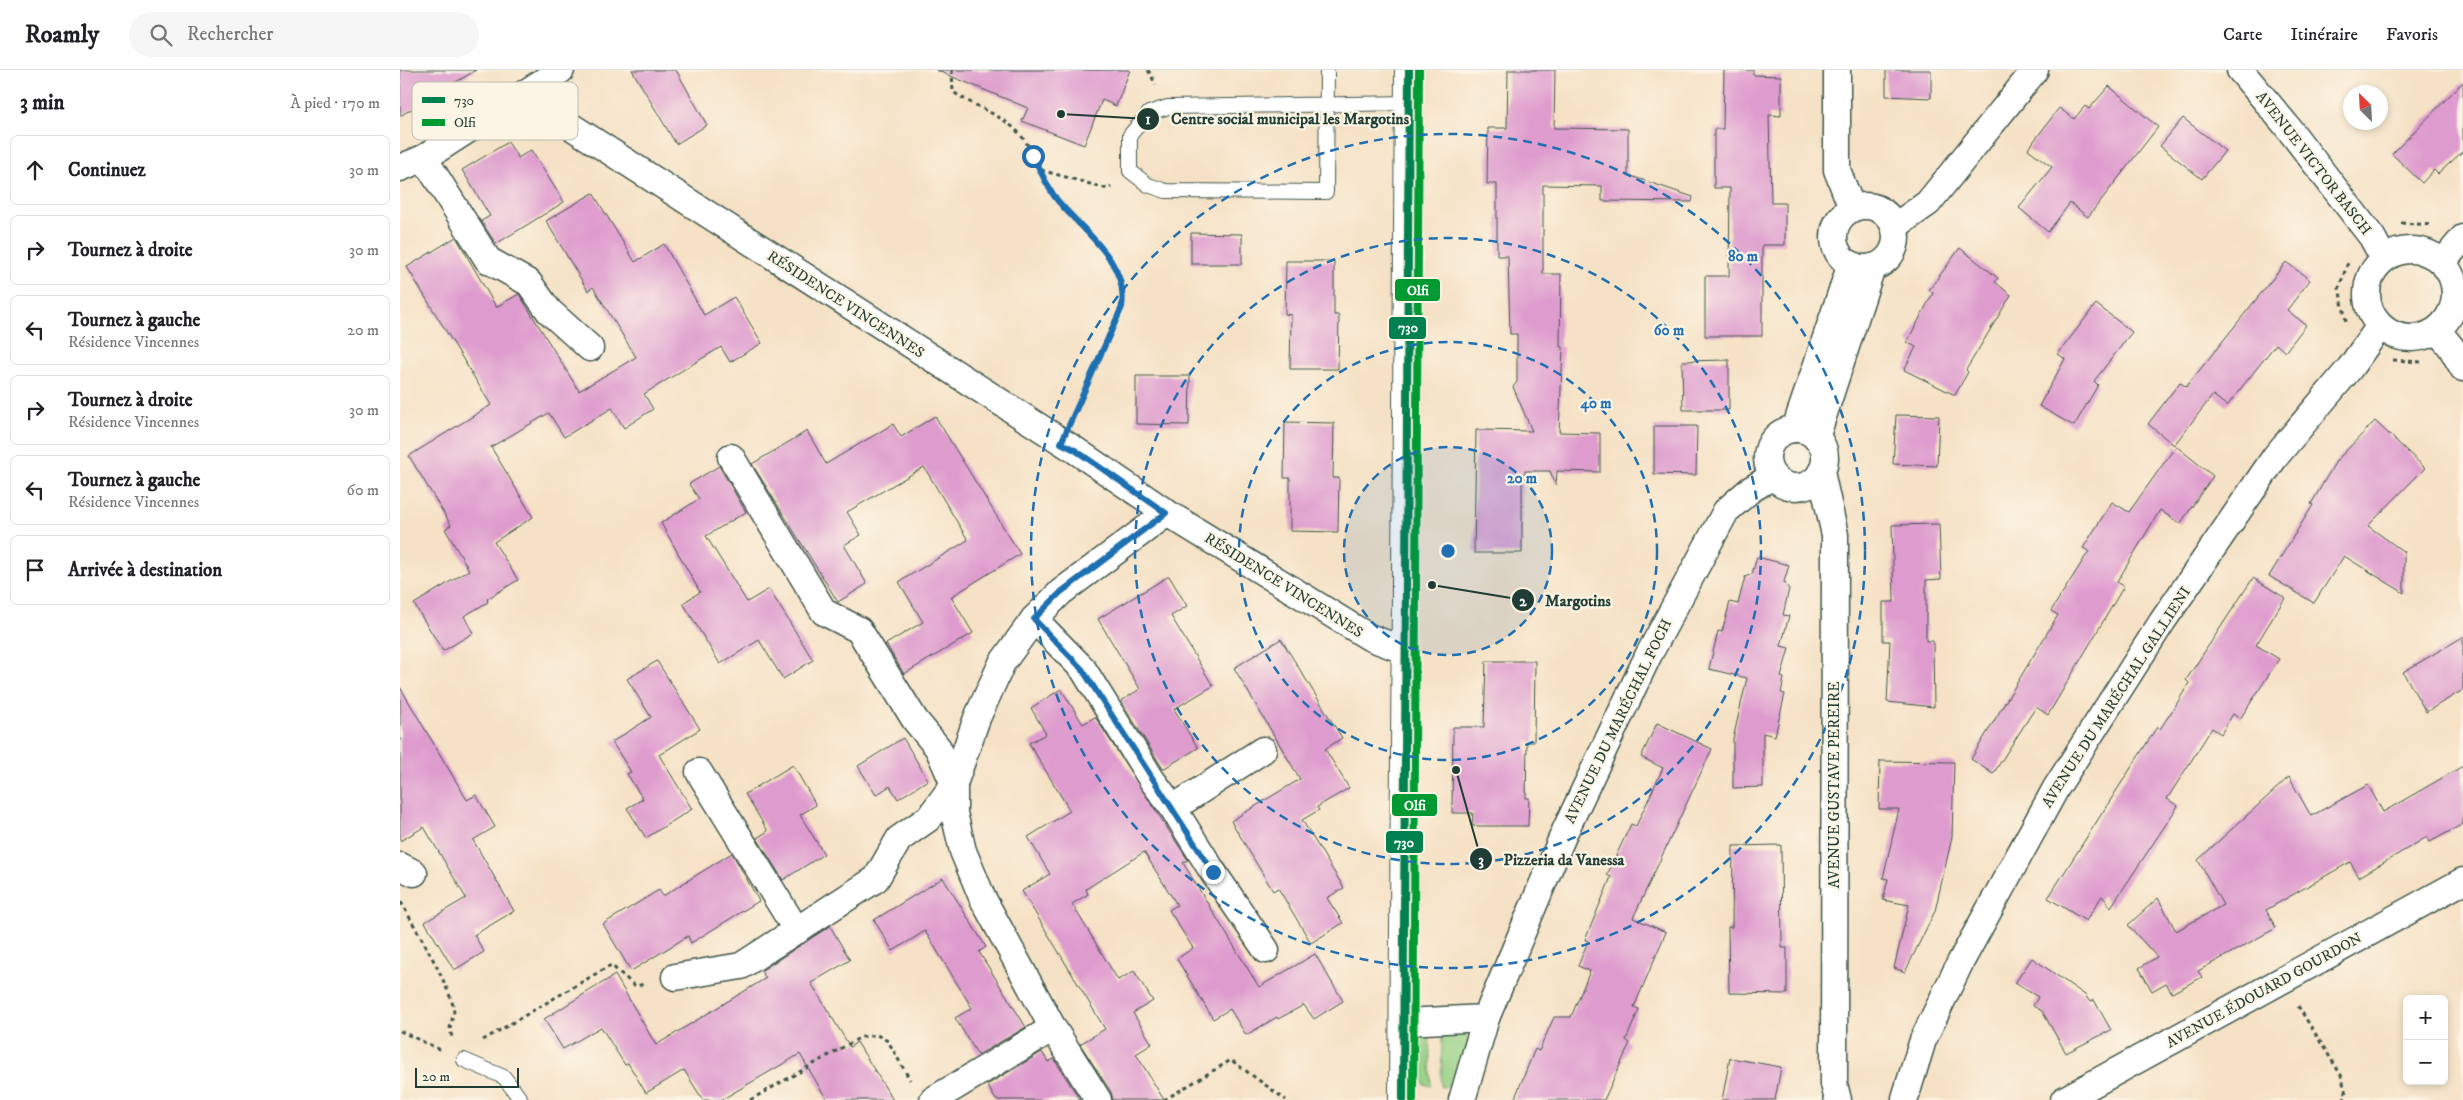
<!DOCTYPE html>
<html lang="fr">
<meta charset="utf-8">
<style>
:root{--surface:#fff;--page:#f6f6f6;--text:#202124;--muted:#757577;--line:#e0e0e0}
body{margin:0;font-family:"IM FELL DW Pica",serif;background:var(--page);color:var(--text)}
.controls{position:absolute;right:15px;bottom:15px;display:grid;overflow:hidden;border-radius:8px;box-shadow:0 2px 8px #0003}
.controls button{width:45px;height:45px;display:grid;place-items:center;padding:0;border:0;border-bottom:1px solid var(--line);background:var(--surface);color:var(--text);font:25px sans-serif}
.compass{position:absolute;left:1943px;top:15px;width:45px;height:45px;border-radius:50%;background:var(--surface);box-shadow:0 2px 8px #0003;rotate:336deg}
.scale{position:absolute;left:15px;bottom:12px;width:104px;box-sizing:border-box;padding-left:5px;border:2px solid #1f3d34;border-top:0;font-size:14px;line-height:18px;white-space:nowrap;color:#1f3d34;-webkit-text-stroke:4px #fcf5e5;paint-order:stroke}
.stop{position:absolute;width:15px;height:15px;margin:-11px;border:4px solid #1f6fb2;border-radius:50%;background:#fff}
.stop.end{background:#1f6fb2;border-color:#fff;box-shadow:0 1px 5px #0008}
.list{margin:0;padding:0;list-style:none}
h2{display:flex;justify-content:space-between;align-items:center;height:65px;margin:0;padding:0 20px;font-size:21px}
h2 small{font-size:16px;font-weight:400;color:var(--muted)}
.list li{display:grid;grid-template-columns:32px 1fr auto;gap:15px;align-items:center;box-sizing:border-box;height:70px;margin:0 10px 10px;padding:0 10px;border:1px solid var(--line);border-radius:8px}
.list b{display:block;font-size:19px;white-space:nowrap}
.list p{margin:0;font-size:16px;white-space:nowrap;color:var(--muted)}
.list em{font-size:16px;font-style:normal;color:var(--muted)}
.icon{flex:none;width:28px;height:28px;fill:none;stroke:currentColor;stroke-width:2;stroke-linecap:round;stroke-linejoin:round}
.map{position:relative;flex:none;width:2063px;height:1030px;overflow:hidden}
header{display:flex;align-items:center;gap:30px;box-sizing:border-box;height:70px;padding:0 25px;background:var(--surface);border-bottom:1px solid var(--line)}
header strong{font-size:24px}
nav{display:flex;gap:28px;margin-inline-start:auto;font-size:18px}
.search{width:350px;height:45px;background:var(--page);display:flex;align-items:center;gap:12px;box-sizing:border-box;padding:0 18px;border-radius:28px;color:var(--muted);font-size:19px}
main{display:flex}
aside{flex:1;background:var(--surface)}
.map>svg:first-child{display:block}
</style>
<header>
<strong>Roamly</strong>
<div class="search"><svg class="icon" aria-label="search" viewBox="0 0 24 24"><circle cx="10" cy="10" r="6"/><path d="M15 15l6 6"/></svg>Rechercher</div>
<nav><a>Carte</a><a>Itinéraire</a><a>Favoris</a></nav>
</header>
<main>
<aside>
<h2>3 min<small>À pied · 170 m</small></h2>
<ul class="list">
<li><svg class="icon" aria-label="ahead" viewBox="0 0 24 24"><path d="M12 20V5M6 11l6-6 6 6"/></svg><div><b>Continuez</b></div><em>30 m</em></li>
<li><svg class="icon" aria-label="right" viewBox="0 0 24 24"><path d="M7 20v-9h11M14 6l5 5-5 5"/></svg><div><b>Tournez à droite</b></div><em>30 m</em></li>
<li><svg class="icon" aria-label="left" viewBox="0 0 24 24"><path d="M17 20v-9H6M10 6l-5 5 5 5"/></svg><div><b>Tournez à gauche</b><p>Résidence Vincennes</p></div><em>20 m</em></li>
<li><svg class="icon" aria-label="right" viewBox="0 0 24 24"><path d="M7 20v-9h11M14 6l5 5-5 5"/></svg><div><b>Tournez à droite</b><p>Résidence Vincennes</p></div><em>30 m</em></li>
<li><svg class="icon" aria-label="left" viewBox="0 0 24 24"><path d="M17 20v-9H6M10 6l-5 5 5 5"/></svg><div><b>Tournez à gauche</b><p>Résidence Vincennes</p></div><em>60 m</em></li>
<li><svg class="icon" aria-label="arrive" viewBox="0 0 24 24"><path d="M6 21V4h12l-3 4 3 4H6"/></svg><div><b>Arrivée à destination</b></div></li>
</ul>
</aside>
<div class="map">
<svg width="2063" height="1030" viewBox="0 0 2063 1030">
<rect width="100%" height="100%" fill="#fcf5e5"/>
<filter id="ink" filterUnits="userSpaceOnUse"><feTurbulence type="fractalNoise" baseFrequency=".02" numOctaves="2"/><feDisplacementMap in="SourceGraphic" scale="10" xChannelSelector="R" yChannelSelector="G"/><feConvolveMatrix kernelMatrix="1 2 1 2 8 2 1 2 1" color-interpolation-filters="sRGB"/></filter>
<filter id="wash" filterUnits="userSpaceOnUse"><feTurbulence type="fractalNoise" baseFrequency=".0096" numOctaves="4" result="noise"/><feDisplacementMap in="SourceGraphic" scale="20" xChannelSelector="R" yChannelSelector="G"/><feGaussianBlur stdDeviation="1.12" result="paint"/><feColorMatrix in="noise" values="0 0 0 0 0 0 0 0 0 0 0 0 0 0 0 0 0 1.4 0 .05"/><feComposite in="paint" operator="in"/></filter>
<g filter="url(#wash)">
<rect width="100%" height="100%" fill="#f5e1c5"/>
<g fill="#96d084" stroke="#5a865c">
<path d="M1026,962H1029L1031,1016L1024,1014L1020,1004V970Z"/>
<path d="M1042,962H1061L1069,969L1054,1016L1041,1017Z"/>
</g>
<g id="blocks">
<g fill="#de9bce">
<path d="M0,0H76L0,46Z"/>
<path d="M232,0H276L307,55L276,74Z"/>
<path d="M536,0H730L716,36L702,30L684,75L622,51L628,38Z"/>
<path d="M1108,0H1155L1154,58L1228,59V105L1293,127L1292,132L1202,131V116L1143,115V204H1161L1160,277H1163L1159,362L1200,363V402L1157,401L1156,415L1150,401H1125V404H1122V483H1074L1076,360L1132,361L1113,317L1117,312V264H1110L1108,186H1097V114H1087L1088,58H1107Z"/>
<path d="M1324,0H1353V5L1381,6V46L1369,45L1371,133H1385V175H1362V266H1305V206H1329L1330,118H1314V59H1323Z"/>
<path d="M1486,0H1531V28L1486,26Z"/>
<path d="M2063,12V81L2038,104L2034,100L2022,113L1992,84Z"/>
<path d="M1709,16L1758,57L1688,147L1670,133L1648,162L1619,138L1652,97L1628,79L1659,38L1674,49L1685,36L1689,39Z"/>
<path d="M1783,48L1825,81L1802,109L1760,76Z"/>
<path d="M108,72L118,88L131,80L164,132L96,174L81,151L90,146L62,100Z"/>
<path d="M193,123L235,192L264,174L304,245L334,227L362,273L330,292L321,277L283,300L244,324L253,339L224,358L212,338L164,367L149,343L91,377L133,447L94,472L118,510L87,529L88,532L64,546L73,563L43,581L14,534L69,500L45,459L51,455L9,386L91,335L7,197L56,167L96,237L119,224L179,321L236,287L193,217L188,221L146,151Z"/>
<path d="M791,163L842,164V194H791Z"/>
<path d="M1560,178L1598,208L1595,212L1611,225L1566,300L1568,302L1555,325L1504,300L1516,277L1507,272L1533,223L1529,220Z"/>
<path d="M886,191H934V245H939L938,299H890L891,245L885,244Z"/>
<path d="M1886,192L1910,210L1887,240L1906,255L1885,282L1876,274L1827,336L1813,325L1774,375L1748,354L1780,312L1786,317Z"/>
<path d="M1696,234L1732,262L1694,311L1698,315L1674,356L1639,336L1665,289L1658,284Z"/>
<path d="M1329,290V340H1283L1282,291Z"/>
<path d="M736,306H790L789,355L736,354Z"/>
<path d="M1496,345L1539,346L1537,396L1493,394Z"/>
<path d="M535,346L620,484L551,527L573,563L504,604L486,574L523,552L499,512L568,470L524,397L447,442L461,465L444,475L467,514L438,532L352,394L407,361L426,394L493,354L501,367Z"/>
<path d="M1975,351L2025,398L1968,456L2004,482V523L1944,486L1914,533L1869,506L1913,435L1911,434L1936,391Z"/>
<path d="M885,352L934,353L933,408H939L938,462L890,461V408H884Z"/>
<path d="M1254,356H1297L1296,405L1254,404Z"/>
<path d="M1776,376L1813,406L1780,454L1760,440L1717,512L1724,516L1648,645L1636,637L1593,704L1571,689L1658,545L1651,541L1689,481L1683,478L1712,432L1729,442Z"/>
<path d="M319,396L346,442L306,466L347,532L369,519L413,590L383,609L359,570L320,594L283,533L300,522L261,453L299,429L289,414Z"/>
<path d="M1539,454L1541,509L1526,510V571H1533L1534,637L1487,632L1490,571H1483V532H1494L1492,455Z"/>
<path d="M1357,487L1389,495L1384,512L1389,519L1383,545L1389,546L1381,576L1389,578L1381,607L1384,608L1381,623L1385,624L1375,666L1363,663V717L1333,718V669L1347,608L1309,599L1318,561L1322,562L1330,532L1338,534L1345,507L1352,504Z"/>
<path d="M769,506L787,536L771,546L813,616L774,639L798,678L763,699L721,631L740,619L698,549Z"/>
<path d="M1853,508L1885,528L1856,575L1879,589L1840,649L1833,644L1821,664L1812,658L1767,729L1778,736L1711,837L1702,826L1686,851L1648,828L1757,657L1760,659L1776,635L1789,613L1786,610Z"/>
<path d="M2063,567V620L2026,642L2003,602Z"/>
<path d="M881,569L942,668L925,679L949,718L917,737L919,740L902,750L944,818L927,828L943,853L911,873L878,818L873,821L831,751L900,709L834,598Z"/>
<path d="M257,591L300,659L259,685L292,739L246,768L227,738L243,729L227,704L231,702L212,672L251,647L227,609Z"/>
<path d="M1086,591H1135L1134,672H1127L1126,728H1129L1128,756H1072L1073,743H1052L1053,657H1084Z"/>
<path d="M0,617L67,730L76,725L95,757L73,770L114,841L74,865L84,882L54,900L25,852L66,828L24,757L0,771Z"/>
<path d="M661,619L683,654L695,647L788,790L783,793L859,917L915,884L943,931L914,949L904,935L878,949L877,947L846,965L830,939L813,949L777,889L793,878L769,840L777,835L744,782L686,819L688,824L672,834L718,910L734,901L753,931L733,943L752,974L736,984L764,1030H713L711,1022L680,974L705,959L622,821L650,804L628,767L670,741L629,673L646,664L631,638Z"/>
<path d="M1257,653L1312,679L1233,848L1266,862L1234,937L1239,939L1226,970L1230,973L1204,1030H1114L1135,979L1139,981L1154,947H1171L1190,901L1178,896L1188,871L1185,870L1211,807L1207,805L1231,754L1236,756L1263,698L1241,687Z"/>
<path d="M503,668L528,710L498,729L490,716L476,725L458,696Z"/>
<path d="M1480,691L1554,692L1552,767L1535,841L1505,902L1494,898L1509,835L1483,830L1488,809L1483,808L1499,739H1479Z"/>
<path d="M393,695L416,735L400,745L424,784L383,810L357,768L368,761L345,724Z"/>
<path d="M2063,696V754L2030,772L2027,767L1959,807L1950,792L1866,840L1876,858L1798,901L1802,907L1772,923L1766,913L1752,921L1739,898L1757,887L1728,855L1758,828L1776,861L1823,835L1798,790L1889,707L1911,746L1968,715L1983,742Z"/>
<path d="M1381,775L1382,878H1387V924L1329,923L1328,857H1332L1333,776Z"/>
<path d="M332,783L359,831L291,873L288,866L231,901L203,854L259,820L263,826Z"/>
<path d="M543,808L586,877L579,882L626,957L578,985L555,948L572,938L525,861L493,881L474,850Z"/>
<path d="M430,856L450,890L411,913L450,977L457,972L493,1030H427L400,984L321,1030H303L284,1000L246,1023L228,993L225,995L201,957L163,979L144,949L215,905L256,975L366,908L361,901Z"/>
<path d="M1632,888L1685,925L1690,932L1694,930L1711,960L1666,983L1642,941L1633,936L1638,927L1615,913Z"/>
<path d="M642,982L648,992L654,989L680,1030H596L587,1015Z"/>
<path d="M1330,988L1381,997L1375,1030H1322Z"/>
</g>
</g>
</g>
<g filter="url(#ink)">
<use href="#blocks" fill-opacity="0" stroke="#3f564a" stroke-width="1"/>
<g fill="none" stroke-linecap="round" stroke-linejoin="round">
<defs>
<g id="service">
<path d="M927,0L926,122L766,121L748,115L730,101V65L749,43L768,37L1009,33"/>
<path d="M64,990L104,1007L121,1030"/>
</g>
<g id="minor">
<path d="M1437,0V100L1452,138"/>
<path d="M1840,0L1886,55L1972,167L1984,189"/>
<path d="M137,16L144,39L675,380L767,443L969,567L1006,581"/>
<path d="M24,88L88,190L129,213L149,241L190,278"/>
<path d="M0,98L24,88L161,0"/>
<circle cx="1465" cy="167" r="31"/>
<path d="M1494,157L1528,133L1635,0"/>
<circle cx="2011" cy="224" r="44"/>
<path d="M2042,193L2063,168"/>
<path d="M2037,260L2051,277L2063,298"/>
<path d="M1395,359L1451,194"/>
<circle cx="1396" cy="388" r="29"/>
<path d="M1416,368L1472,197"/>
<path d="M331,387L424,542L459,560L515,650L538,678L554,714V743L563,781L582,827L653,958L698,1030"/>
<path d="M1421,402L1435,465L1434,1014L1438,1030"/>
<path d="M634,549L683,599L752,710L773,738L813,802L866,880"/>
<path d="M299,702L397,861"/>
<path d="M773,738L863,680"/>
<path d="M0,796L14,803"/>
<path d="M275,907L341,896L476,809L499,769L529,748L554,714L577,648L602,593L634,549L661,522L767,443"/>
<path d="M1004,952L1086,948"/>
<path d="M1505,1028L1523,970L1560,893L1656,718L1762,552L1875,387L1950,298L1980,256"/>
<path d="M533,1030L653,958"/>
<path d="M1062,1030L1086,948L1165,761L1248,586L1326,441L1350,420L1373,406"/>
<path d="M1664,1030L2063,811"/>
</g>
<path id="tertiary" d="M1003,1030L1009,0"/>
</defs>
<use href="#service" stroke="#3f564a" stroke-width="16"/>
<use href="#minor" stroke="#3f564a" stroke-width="29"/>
<use href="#tertiary" stroke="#3f564a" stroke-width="30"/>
<g stroke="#3f564a" stroke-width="3" stroke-dasharray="4 4" stroke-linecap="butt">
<path d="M552,0L553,22C573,36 598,43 616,60C635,79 641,108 656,129C681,162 729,190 721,237L675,342"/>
<path d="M748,0L756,15"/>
<path d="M641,100L708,119L711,117"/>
<path d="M2001,153L2032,155"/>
<path d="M1946,251L1939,218L1949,190"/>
<path d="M1993,290L2021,292"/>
<path d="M1,832C19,865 41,899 53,935C57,947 45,956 53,968"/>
<path d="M1898,936L1941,1005L1946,1024L1943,1030"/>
<path d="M0,961L41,980"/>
<path d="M83,970L211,895L235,916L245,914"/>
<path d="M350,1030L461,967L477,965L488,971L510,1010"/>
<path d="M764,1030L831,990L886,1030"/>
</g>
<use href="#service" stroke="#fff" stroke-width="14"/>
<use href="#minor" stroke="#fff" stroke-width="26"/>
<use href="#tertiary" stroke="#fff" stroke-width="28"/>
<defs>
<path id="bus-1" d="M1003,1030L1009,0"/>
<path id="bus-2" d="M1013,1030L1019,0"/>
</defs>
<use href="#bus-1" stroke="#fcf5e5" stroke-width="11"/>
<use href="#bus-2" stroke="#fcf5e5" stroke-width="11"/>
<use href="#bus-1" stroke="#00814f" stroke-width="8"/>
<use href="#bus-2" stroke="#019a32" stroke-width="8"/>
</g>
</g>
<g fill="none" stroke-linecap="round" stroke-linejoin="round" filter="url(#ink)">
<path stroke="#1f6fb2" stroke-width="6" d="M633,86C641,101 647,118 658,131C683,161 729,192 722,237L661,373L675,380L766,443L661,522L634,549L682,599L813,802"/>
</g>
<circle cx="1048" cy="481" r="104" fill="#1f6fb2" fill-opacity=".12"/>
<g fill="none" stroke="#1f6fb2" stroke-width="2.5" stroke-dasharray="9 6">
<circle cx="1048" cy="481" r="104"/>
<circle cx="1048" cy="481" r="209"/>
<circle cx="1048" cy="481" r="313"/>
<circle cx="1048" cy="481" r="417"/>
</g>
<g text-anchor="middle" stroke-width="4.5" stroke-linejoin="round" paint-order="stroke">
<g font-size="15" fill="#1f3d34" stroke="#fcf5e5">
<text transform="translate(1914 93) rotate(52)" y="5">AVENUE VICTOR BASCH</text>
<text transform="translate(446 234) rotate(33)" y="5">RÉSIDENCE VINCENNES</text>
<text transform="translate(884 515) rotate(32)" y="5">RÉSIDENCE VINCENNES</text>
<text transform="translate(1716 627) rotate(-57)" y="5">AVENUE DU MARÉCHAL GALLIENI</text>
<text transform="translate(1218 651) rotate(-64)" y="5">AVENUE DU MARÉCHAL FOCH</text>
<text transform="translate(1434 715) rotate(-90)" y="5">AVENUE GUSTAVE PEREIRE</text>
<text transform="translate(1864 920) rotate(-29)" y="5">AVENUE ÉDOUARD GOURDON</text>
</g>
</g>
<rect x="12" y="12" width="166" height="58" rx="8" fill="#fcf5e5" stroke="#babeb0" stroke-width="1"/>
<rect x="22" y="27" width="23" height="6" fill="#00814f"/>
<rect x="22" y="49" width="23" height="7" fill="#019a32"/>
<g font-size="14" fill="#1f3d34">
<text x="54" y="35">730</text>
<text x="54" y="57">Olfi</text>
</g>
<circle cx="1048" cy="481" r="8" fill="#1f6fb2" stroke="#fcf5e5" stroke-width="2.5"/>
<g font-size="15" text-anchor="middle" font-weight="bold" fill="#1f6fb2" stroke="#fcf5e5" stroke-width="4.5" stroke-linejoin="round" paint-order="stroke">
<text x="1343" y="191">80 m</text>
<text x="1269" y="265">60 m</text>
<text x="1196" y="338">40 m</text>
<text x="1122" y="413">20 m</text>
</g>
<path fill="none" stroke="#1f3d34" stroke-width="2" d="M661 44L748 49M1032 515L1123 530M1056 700L1081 789"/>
<g fill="#1f3d34" stroke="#fcf5e5" stroke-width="2">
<circle cx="661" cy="44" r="5"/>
<circle cx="1032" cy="515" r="5"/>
<circle cx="1056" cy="700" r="5"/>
<circle cx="748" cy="49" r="12"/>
<circle cx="1123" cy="530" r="12"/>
<circle cx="1081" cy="789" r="12"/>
</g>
<g font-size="15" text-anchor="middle" font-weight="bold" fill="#fff">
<text x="748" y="54">1</text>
<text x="1123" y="536">2</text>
<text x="1081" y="795">3</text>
</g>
<g font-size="16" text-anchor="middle" font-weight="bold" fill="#1f3d34" stroke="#fcf5e5" stroke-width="4.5" stroke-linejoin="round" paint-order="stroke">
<text x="890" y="54">Centre social municipal les Margotins</text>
<text x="1178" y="536">Margotins</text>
<text x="1164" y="795">Pizzeria da Vanessa</text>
</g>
<g stroke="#fcf5e5" stroke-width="2">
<rect x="994" y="208" width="47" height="24" rx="5" fill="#019a32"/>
<rect x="988" y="246" width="39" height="24" rx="5" fill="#00814f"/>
<rect x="991" y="723" width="47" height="24" rx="5" fill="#019a32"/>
<rect x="985" y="760" width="39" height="24" rx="5" fill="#00814f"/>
</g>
<g font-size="14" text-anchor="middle" font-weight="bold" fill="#fff">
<text x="1018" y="225">Olfi</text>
<text x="1008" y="262">730</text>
<text x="1015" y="740">Olfi</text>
<text x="1004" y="777">730</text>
</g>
</svg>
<div class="controls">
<button>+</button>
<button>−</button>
</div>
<svg class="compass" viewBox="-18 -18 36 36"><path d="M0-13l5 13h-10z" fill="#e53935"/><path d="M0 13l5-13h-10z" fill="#757577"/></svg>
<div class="scale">20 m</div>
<div class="stop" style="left:633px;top:86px"></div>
<div class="stop end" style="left:813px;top:802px"></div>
</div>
</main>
